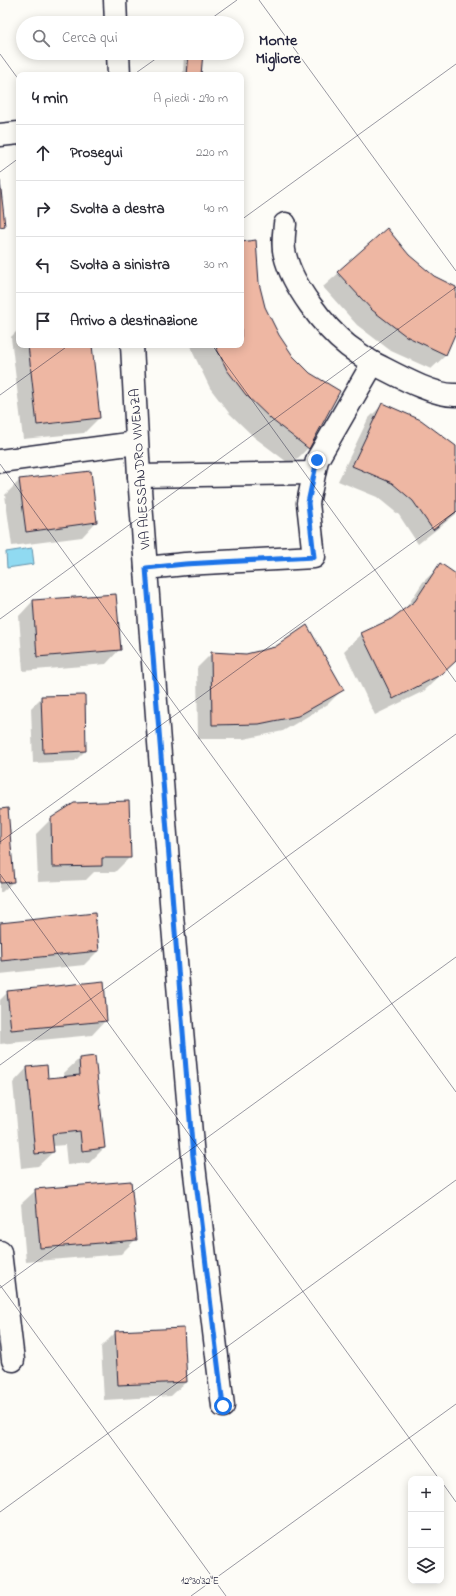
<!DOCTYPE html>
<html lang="it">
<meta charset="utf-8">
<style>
:root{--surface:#fff;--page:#f2f2f3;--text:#2b2b33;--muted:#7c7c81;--line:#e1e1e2}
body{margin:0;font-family:"Indie Flower",sans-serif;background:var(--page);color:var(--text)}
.controls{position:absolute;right:12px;bottom:12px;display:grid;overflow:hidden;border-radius:8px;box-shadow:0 2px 10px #0003}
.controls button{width:36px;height:36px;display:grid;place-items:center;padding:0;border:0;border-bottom:1px solid var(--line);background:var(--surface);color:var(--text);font:20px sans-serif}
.stop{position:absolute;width:12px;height:12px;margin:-9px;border:3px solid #1a73e8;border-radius:50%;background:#fff}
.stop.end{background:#1a73e8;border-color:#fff;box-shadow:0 1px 4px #0008}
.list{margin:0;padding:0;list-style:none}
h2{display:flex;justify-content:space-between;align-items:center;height:52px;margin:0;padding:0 16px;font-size:17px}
h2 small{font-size:13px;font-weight:400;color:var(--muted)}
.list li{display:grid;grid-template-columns:26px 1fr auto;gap:12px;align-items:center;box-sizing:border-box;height:56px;padding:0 16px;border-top:1px solid var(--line)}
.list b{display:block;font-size:15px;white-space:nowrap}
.list em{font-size:13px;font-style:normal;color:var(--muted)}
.icon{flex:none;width:22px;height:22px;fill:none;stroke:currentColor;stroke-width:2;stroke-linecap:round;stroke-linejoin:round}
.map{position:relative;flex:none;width:456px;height:1596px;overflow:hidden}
.search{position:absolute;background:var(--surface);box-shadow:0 2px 10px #0003;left:16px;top:16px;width:228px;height:44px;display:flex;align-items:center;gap:10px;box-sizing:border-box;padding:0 14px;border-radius:22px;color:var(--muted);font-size:15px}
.panel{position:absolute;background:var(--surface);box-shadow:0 2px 10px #0003;left:16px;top:72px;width:228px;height:276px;border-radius:8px}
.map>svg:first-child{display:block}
</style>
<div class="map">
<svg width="456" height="1596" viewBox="0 0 456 1596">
<rect width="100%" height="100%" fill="#fdfcf7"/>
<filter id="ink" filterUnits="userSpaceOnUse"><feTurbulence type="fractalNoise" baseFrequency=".025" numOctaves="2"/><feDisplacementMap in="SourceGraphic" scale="8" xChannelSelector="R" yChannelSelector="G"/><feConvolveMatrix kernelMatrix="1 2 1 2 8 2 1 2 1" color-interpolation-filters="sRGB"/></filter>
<g filter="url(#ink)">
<path fill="#90daf1" stroke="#6490a8" d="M32,548L34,564L7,568L6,552Z"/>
<g fill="#0003">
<path d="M184,53H202L200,75H183Z"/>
<path d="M387,230L409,256L434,277L456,288V329L446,355L431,369L391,351L357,325L323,287Z"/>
<path d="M241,243L258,283L264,307L308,448L291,465L254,437L229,413L210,388L194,355L191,345H241Z"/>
<path d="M19,329V345H91L99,418L84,433L23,439L11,337Z"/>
<path d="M383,404L456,447V514L418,544L399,515L377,497L338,481L368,419Z"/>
<path d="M20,480L96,522L82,537L12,546L5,495Z"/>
<path d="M441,565L456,575V660L424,691L375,715L344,651L362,634L391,620L404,611L423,582Z"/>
<path d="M33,601L120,649L106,664L23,671L19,616Z"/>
<path d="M212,653L342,690L328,704L283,731L244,739H198L197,668Z"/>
<path d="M42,697L85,751L75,761L33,763L31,708Z"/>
<path d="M0,810L13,882L2,892H0Z"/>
<path d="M51,819L130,857L115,872H94L86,880L38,882L36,834Z"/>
<path d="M94,914L98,951L84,965L0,974V924Z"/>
<path d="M8,992L106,1020L92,1035L0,1044V1000Z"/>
<path d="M79,1059L104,1148L89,1163L67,1165L65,1145L52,1146L53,1152L38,1166L21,1168L13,1083L27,1068L47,1079L65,1078L64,1073Z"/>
<path d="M36,1190L136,1239L121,1254L26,1262L21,1204Z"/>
<path d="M116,1332L186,1382L171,1396L104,1400L101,1347Z"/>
</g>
<g fill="#eeb7a3" stroke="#22223b">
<path d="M189,53H203L201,75H187Z"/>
<path d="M0,181L5,226L0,227Z"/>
<path d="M387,228L409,255L434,276L456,287V332L446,355L406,336L372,310L337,272Z"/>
<path d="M256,240L259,283L265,307L279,335L293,356L310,373L340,391L309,449L272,420L246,395L227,370L215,345H241V242Z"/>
<path d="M28,345H92L100,418L37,425Z"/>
<path d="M382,403L421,420L456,446V512L433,530L413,501L392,483L352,466Z"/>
<path d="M91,471L97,522L26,532L19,479Z"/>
<path d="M440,563L456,574V661L442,674L393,699L361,633L391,619L415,601Z"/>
<path d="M116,594L121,650L37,657L33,600Z"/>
<path d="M307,625L344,690L298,716L259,724L212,725L211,652L246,654L275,647Z"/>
<path d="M85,695L86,751L43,753L41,696Z"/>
<path d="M129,801L131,858H102V866L52,867L51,818L74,803Z"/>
<path d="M8,808L14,882L0,883V809Z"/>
<path d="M95,913L99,951L1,961L0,923Z"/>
<path d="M104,981L107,1021L11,1030L7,991Z"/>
<path d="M95,1056L105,1148L82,1151L80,1131L52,1134L54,1152L35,1154L27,1067L47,1065L48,1078L80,1075L79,1058Z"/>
<path d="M131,1181L137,1240L40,1248L35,1189Z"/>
<path d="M184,1328L187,1382L118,1385L115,1331Z"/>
</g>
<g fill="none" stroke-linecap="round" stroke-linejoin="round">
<defs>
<g id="minor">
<path d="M115,0L116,23"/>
<path d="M118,53L119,75"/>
<path d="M0,135L19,133"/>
<path d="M132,345L139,476L172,915L193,1157L223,1406"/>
<path d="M373,363C395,374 433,396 456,395"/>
<path d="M0,461L136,443"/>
<path d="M139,476L314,473"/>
<path d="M146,568L185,564L314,557L308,503L317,460L373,363C365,358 356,352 348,346C324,327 292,285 285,255C282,245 284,235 285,224"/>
<path d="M0,1252L13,1360"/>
</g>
</defs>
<use href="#minor" stroke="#22223b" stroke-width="25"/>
<use href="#minor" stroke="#fdfcf7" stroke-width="22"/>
</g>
</g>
<g fill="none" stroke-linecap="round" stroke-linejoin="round" filter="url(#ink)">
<path stroke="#1a73e8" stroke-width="5" d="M223,1406L193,1157L146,568L185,564L314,557L308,503L317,460"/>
</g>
<path fill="none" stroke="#22223b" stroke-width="1" stroke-opacity="0.45" d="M259,0L456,271M205,23L237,0M0,54L19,80M133,75L164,53M0,172L19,158M241,220L456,64M212,345L456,682M0,395L69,345M0,464L456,1092M0,619L456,287M0,842L456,511M0,874L439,1479M0,1065L456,734M0,1285L226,1596M0,1288L456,957M441,1481L456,1502M0,1512L456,1180M191,1596L456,1404"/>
<g text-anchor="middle" stroke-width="3.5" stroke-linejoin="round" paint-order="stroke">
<g font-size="14" fill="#22223b" stroke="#fdfcf7">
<text transform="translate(139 469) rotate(-94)" y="5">VIA ALESSANDRO VIVENZA</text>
</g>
<g font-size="16" font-weight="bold" fill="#22223b" stroke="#fdfcf7">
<text x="278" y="45">Monte<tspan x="278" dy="18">Migliore</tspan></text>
</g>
</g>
<g font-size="10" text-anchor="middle" fill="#22223b" stroke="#fdfcf7" stroke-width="3.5" stroke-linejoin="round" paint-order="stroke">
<text x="200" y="1584">12°30'32"E</text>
</g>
</svg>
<div class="controls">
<button>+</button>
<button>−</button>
<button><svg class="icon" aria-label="layers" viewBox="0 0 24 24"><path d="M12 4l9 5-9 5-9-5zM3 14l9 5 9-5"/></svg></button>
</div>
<div class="stop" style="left:223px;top:1406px"></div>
<div class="stop end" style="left:317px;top:460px"></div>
<div class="search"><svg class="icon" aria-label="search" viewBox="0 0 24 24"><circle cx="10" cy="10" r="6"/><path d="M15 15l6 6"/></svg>Cerca qui</div>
<section class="panel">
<h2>4 min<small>A piedi · 290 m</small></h2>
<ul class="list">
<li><svg class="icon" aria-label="ahead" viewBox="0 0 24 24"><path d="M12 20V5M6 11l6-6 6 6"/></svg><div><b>Prosegui</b></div><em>220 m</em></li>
<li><svg class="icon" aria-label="right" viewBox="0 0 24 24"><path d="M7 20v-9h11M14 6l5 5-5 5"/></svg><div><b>Svolta a destra</b></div><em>40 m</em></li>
<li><svg class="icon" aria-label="left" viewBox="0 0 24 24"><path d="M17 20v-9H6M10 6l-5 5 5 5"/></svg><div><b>Svolta a sinistra</b></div><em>30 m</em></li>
<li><svg class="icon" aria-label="arrive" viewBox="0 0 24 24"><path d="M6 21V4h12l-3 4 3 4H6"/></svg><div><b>Arrivo a destinazione</b></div></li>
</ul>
</section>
</div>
